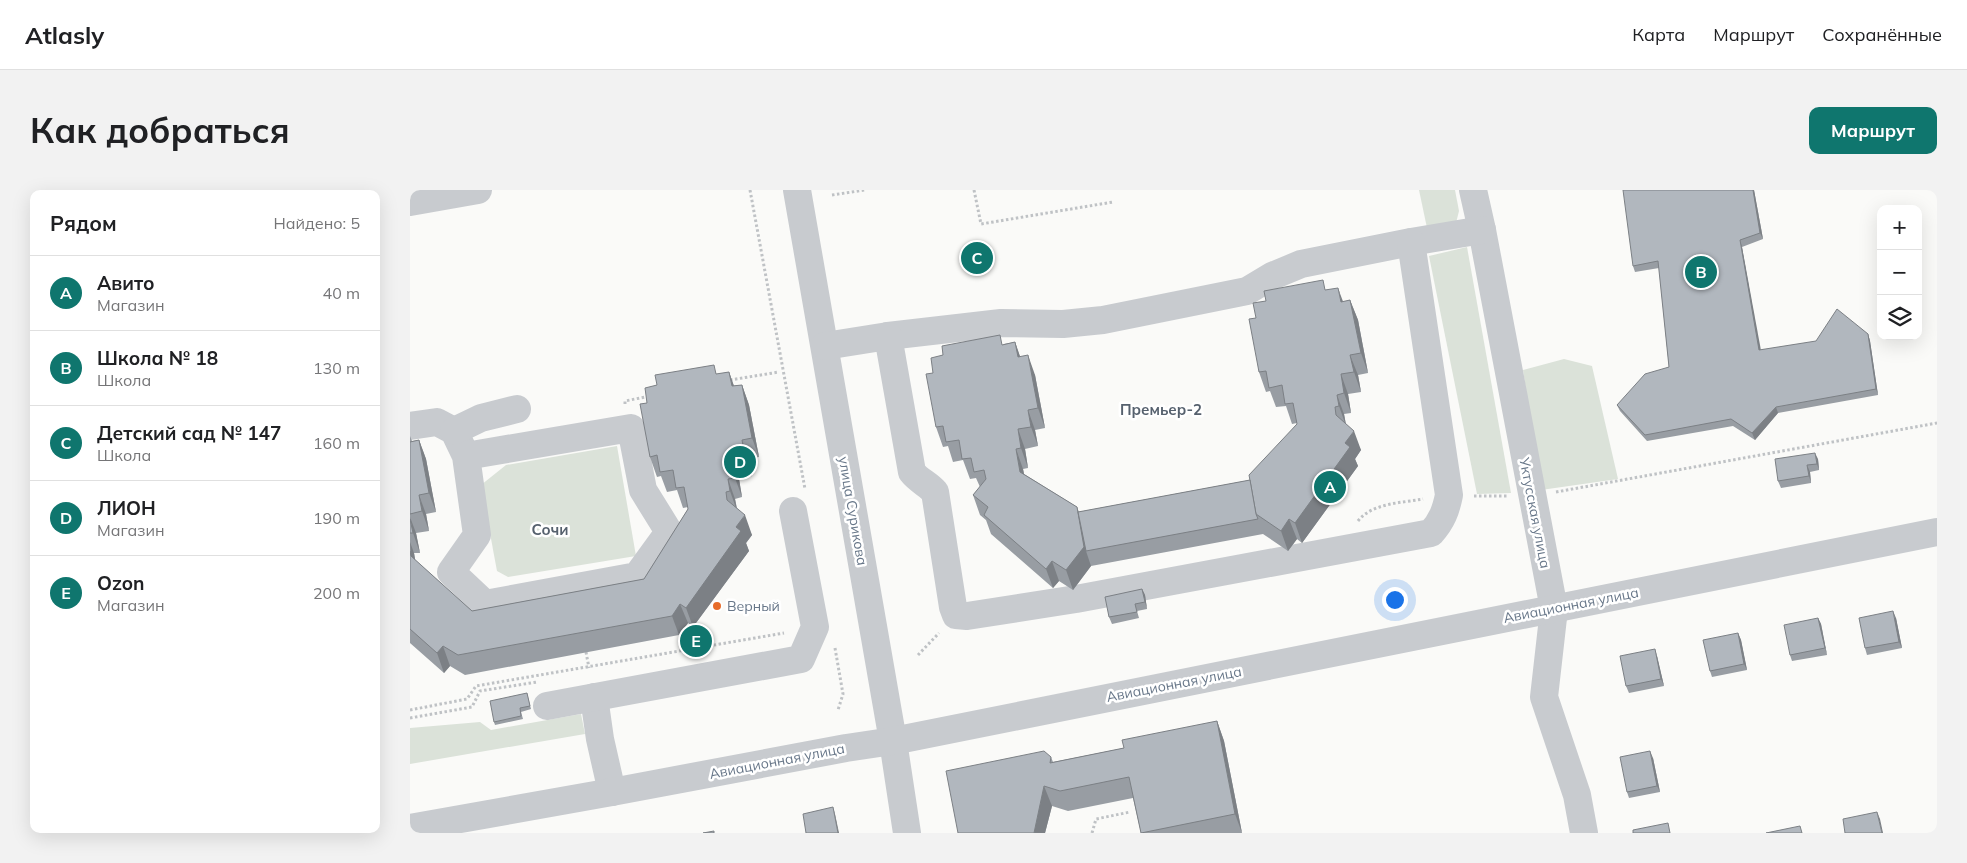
<!DOCTYPE html>
<html lang="ru">
<meta charset="utf-8">
<style>
:root{--surface:#fff;--page:#f2f2f2;--text:#202124;--muted:#757577;--line:#e0e0e0;--accent:#0f766e}
body{margin:0;font-family:Mulish,sans-serif;background:var(--page);color:var(--text)}
.controls{position:absolute;right:15px;top:15px;display:grid;overflow:hidden;border-radius:10px;box-shadow:0 5px 20px #0002}
.controls button{width:45px;height:45px;display:grid;place-items:center;padding:0;border:0;border-bottom:1px solid var(--line);background:var(--surface);color:var(--text);font:25px sans-serif}
.you{position:absolute;left:984px;top:409px;width:18px;height:18px;margin:-12px;border:4px solid #fff;border-radius:50%;background:#1a73e8;box-shadow:0 0 0 8px #1a73e833}
.badge{display:grid;place-items:center;width:32px;height:32px;border-radius:50%;background:var(--accent);color:#fff;font-size:16px;font-weight:700}
.pin{position:absolute;translate:-50% -50%;border:2px solid #fff;box-shadow:0 1px 5px #0006}
.list{margin:0;padding:0;list-style:none}
h2{display:flex;justify-content:space-between;align-items:center;height:65px;margin:0;padding:0 20px;font-size:21px}
h2 small{font-size:16px;font-weight:400;color:var(--muted)}
.list li{display:grid;grid-template-columns:32px 1fr auto;gap:15px;align-items:center;box-sizing:border-box;height:75px;padding:0 20px;border-top:1px solid var(--line)}
.list b{display:block;font-size:19px;white-space:nowrap}
.list p{margin:0;font-size:16px;white-space:nowrap;color:var(--muted)}
.list em{font-size:16px;font-style:normal;color:var(--muted)}
.icon{flex:none;width:28px;height:28px;fill:none;stroke:currentColor;stroke-width:2;stroke-linecap:round;stroke-linejoin:round}
.map{position:relative;flex:none;width:1527px;height:643px;overflow:hidden;border-radius:10px}
header{display:flex;align-items:center;gap:30px;box-sizing:border-box;height:70px;padding:0 25px;background:var(--surface);border-bottom:1px solid var(--line)}
header strong{font-size:24px}
nav{display:flex;gap:28px;margin-inline-start:auto;font-size:18px}
.intro{display:flex;align-items:center;justify-content:space-between;box-sizing:border-box;height:120px;padding:0 30px}
h1{margin:0;font-size:35px}
.button{padding:12px 22px;border-radius:10px;background:var(--accent);color:#fff;font-size:18px;font-weight:700}
main{display:flex;gap:30px;padding:0 30px}
aside{flex:1;background:var(--surface);border-radius:10px;box-shadow:0 5px 20px #0002}
.map>svg:first-child{display:block}
</style>
<header>
<strong>Atlasly</strong>
<nav><a>Карта</a><a>Маршрут</a><a>Сохранённые</a></nav>
</header>
<div class="intro"><h1>Как добраться</h1><a class="button">Маршрут</a></div>
<main>
<aside>
<h2>Рядом<small>Найдено: 5</small></h2>
<ul class="list">
<li><span class="badge">A</span><div><b>Авито</b><p>Магазин</p></div><em>40 m</em></li>
<li><span class="badge">B</span><div><b>Школа № 18</b><p>Школа</p></div><em>130 m</em></li>
<li><span class="badge">C</span><div><b>Детский сад № 147</b><p>Школа</p></div><em>160 m</em></li>
<li><span class="badge">D</span><div><b>ЛИОН</b><p>Магазин</p></div><em>190 m</em></li>
<li><span class="badge">E</span><div><b>Ozon</b><p>Магазин</p></div><em>200 m</em></li>
</ul>
</aside>
<div class="map">
<svg width="1527" height="643" viewBox="0 0 1527 643">
<rect width="100%" height="100%" fill="#fafaf8"/>
<g fill="#dbe2d9">
<path d="M1009,0H1045L1049,21L1046,33L1017,38Z"/>
<path d="M1057,57L1101,303L1067,304L1019,66Z"/>
<path d="M1154,169L1182,176L1208,289L1131,300L1113,180Z"/>
<path d="M207,256L226,366L98,387L87,381L71,295L96,275Z"/>
<path d="M171,524L175,544L0,574V538L70,532L81,540Z"/>
</g>
<g fill="none" stroke-linecap="round" stroke-linejoin="round">
<g stroke="#bfc2c5" stroke-width="3" stroke-dasharray="2.5 2.5" stroke-linecap="butt">
<path d="M340,0L395,299"/>
<path d="M564,0L571,34L703,12"/>
<path d="M422,5L455,0"/>
<path d="M320,190L369,182"/>
<path d="M215,214V211L240,206"/>
<path d="M1146,302L1527,233"/>
<path d="M1064,306H1098"/>
<path d="M948,331C962,313 991,313 1013,309"/>
<path d="M425,458L433,504L428,520"/>
<path d="M176,462L179,478"/>
<path d="M508,465L529,443"/>
<path d="M0,520L57,509L66,496L374,443"/>
<path d="M0,528L62,517L70,501L127,492"/>
<path d="M682,643L686,629L720,622"/>
</g>
<g stroke="#c8cbcf" stroke-width="28">
<path d="M387,0L483,551L497,643"/>
<path d="M1063,0L1072,40L1144,419L1134,507L1167,605L1174,643"/>
<path d="M0,12L68,0"/>
<path d="M478,146L591,133L653,134L693,130L837,101L862,86L891,74L1001,52L1072,40"/>
<path d="M415,156L478,146L502,282C509,291 518,294 525,302L543,417L546,425L557,426L666,409L1021,343C1032,331 1036,320 1039,305L1001,52"/>
<path d="M0,236L27,232L44,241L56,266L67,345L41,382L75,414L227,386L259,342L233,300L221,238L56,266"/>
<path d="M44,241L71,228L107,219"/>
<path d="M184,507L190,549L202,602"/>
<path d="M137,516L391,469L405,437L383,321"/>
<path d="M0,638L202,602L436,558L483,551L1527,342"/>
</g>
</g>
<g fill="#989da3">
<path d="M1344,0L1353,49L1332,57L1350,160L1458,144L1460,151L1468,205L1368,223L1345,250L1323,236L1237,251L1210,221L1207,215L1259,177L1249,78L1225,82L1223,76Z"/>
<path d="M917,100L933,112L940,110L948,130L958,183L948,185L951,202L938,204L941,223L934,224L936,234L951,260L945,269L948,276L892,353L887,349L878,361L853,344L681,376L663,400L649,391L643,398L581,344L576,330L570,325L563,305L570,297L566,288L560,289L553,270L543,272L538,256L533,257L526,237L594,154L605,152L610,167L625,185L635,238L625,240L628,256L615,259L618,278L613,279L614,284L667,317L668,322L840,290L887,234V233L882,234L876,216L866,217L860,201L856,202L849,182L846,128Z"/>
<path d="M319,182L324,196L332,195L339,215L349,267L339,269L342,286L329,289L332,307L325,309L327,318L342,345L336,353L339,361L283,437L278,433L269,445L55,485L40,476L34,483L0,453V246L2,251L9,250L16,269L26,322L16,324L19,341L6,343L10,363H4L5,370L62,421L234,389L278,319V317L273,318L267,300L257,302L251,286L247,287L240,267L237,213L308,184Z"/>
<path d="M1408,269L1409,280L1400,282L1401,293L1371,298L1368,291Z"/>
<path d="M732,399L735,405L737,419L727,421L729,428L702,434L699,427Z"/>
<path d="M1408,428L1411,434L1417,465L1382,471L1380,465Z"/>
<path d="M1486,428L1492,458L1457,465L1455,458Z"/>
<path d="M1328,443L1331,450L1337,480L1302,487L1300,481Z"/>
<path d="M1247,466L1254,496L1219,503L1216,496Z"/>
<path d="M117,503L121,519L111,522L113,529L85,535L84,532Z"/>
<path d="M807,531L814,551L832,643H731L723,608L658,621L642,616L635,643H548L641,567L643,572L714,558Z"/>
<path d="M1243,568L1250,602L1219,608L1217,602Z"/>
</g>
<g fill="#7c8085">
<path d="M1343,0H1344L1353,49L1350,43Z"/>
<path d="M1330,50L1332,57L1352,166L1349,160Z"/>
<path d="M928,98L935,117L931,112Z"/>
<path d="M940,110L948,130L958,183L951,163Z"/>
<path d="M1458,144L1460,151L1468,205L1466,199Z"/>
<path d="M605,152L612,172L608,167Z"/>
<path d="M618,165L625,185L635,238L628,218Z"/>
<path d="M940,165L948,185L951,202L944,182Z"/>
<path d="M319,182L326,202L322,196Z"/>
<path d="M931,184L938,204L941,223L934,203Z"/>
<path d="M332,195L339,215L349,267L342,248Z"/>
<path d="M927,205L934,224L936,236L929,216Z"/>
<path d="M1366,217L1368,223L1345,250L1342,243Z"/>
<path d="M618,220L625,240L628,256L621,237Z"/>
<path d="M608,239L615,259L618,278L611,258Z"/>
<path d="M944,241L951,260L945,269L948,276L892,353L885,333L935,253Z"/>
<path d="M9,250L16,269L26,322L19,303Z"/>
<path d="M332,250L339,269L342,286L335,267Z"/>
<path d="M606,259L613,279L617,301L610,282Z"/>
<path d="M1405,263L1408,269L1409,280L1407,274Z"/>
<path d="M322,269L329,289L332,307L325,288Z"/>
<path d="M1397,275L1400,282L1401,293L1399,286Z"/>
<path d="M318,289L325,309L327,321L320,301Z"/>
<path d="M9,305L16,324L19,341L12,321Z"/>
<path d="M667,317L674,337L676,361L681,376L663,400L656,380Z"/>
<path d="M335,325L342,345L336,353L339,361L283,437L276,418L326,337Z"/>
<path d="M0,327L6,343L10,363L3,343Z"/>
<path d="M879,329L887,349L878,361L871,341Z"/>
<path d="M0,352L4,363L8,386L1,366Z"/>
<path d="M642,371L649,391L643,398L636,379Z"/>
<path d="M732,399L735,405L737,419L735,412Z"/>
<path d="M270,414L278,433L269,445L262,426Z"/>
<path d="M1483,421L1486,428L1492,458L1489,452Z"/>
<path d="M1408,428L1411,434L1417,465L1415,458Z"/>
<path d="M1328,443L1331,450L1337,480L1334,474Z"/>
<path d="M33,456L40,476L34,483L27,463Z"/>
<path d="M1245,459L1247,466L1254,496L1251,489Z"/>
<path d="M807,531L814,551L832,643L825,624Z"/>
<path d="M1240,561L1243,568L1250,602L1247,596Z"/>
<path d="M634,596L642,616L635,643H624Z"/>
<path d="M423,617L425,624L429,643H428Z"/>
<path d="M1467,622L1470,629L1473,643H1472Z"/>
</g>
<g fill="#b1b7be" stroke="#7c8085">
<path d="M1213,0H1343L1350,43L1330,50L1349,160L1406,151L1427,119L1458,144L1466,199L1366,217L1342,243L1321,229L1235,245L1207,215L1235,184L1259,177L1248,71L1223,76Z"/>
<path d="M913,90L915,100L928,98L931,112L940,110L951,163L940,165L944,182L931,184L934,203L927,205L929,216L925,217L926,225L944,241L935,253L940,257L885,333L879,329L871,341L846,324L839,285L887,234L883,213L875,214L872,195L859,198L856,181L849,182L839,129L846,128L843,113L856,111L854,101Z"/>
<path d="M590,145L592,155L605,152L608,167L618,165L628,218L618,220L621,237L608,239L611,258L606,259L610,282L667,317L674,357L656,380L642,371L636,379L574,325L578,317L563,305L576,289L574,280L564,282L561,268L552,269L549,250L536,252L533,236L526,237L516,184L523,183L521,168L533,165L532,156Z"/>
<path d="M304,175L306,184L319,182L322,196L332,195L342,248L332,250L335,267L322,269L325,288L318,289L320,301L316,302L317,310L335,325L326,337L331,341L276,418L270,414L262,426L48,465L33,456L27,463L0,439V361L1,366L62,421L234,389L278,319L274,297L266,298L263,280L250,282L247,265L240,267L230,214L237,213L235,198L247,195L245,185Z"/>
<path d="M9,250L19,303L9,305L12,321L0,324V252Z"/>
<path d="M1405,263L1407,274L1397,275L1399,286L1368,291L1365,269Z"/>
<path d="M840,290L846,324L848,329L676,361L668,322Z"/>
<path d="M0,329L3,343H0Z"/>
<path d="M732,399L735,412L725,414L727,422L699,427L695,407Z"/>
<path d="M1483,421L1489,452L1455,458L1449,428Z"/>
<path d="M1408,428L1415,458L1380,465L1374,435Z"/>
<path d="M1328,443L1334,474L1300,481L1293,450Z"/>
<path d="M1245,459L1251,489L1216,496L1210,466Z"/>
<path d="M117,503L120,516L110,518L111,526L84,532L80,511Z"/>
<path d="M807,531L825,624L731,643L719,587L650,601L634,596L624,643H548L536,581L634,561L641,567L640,573L714,558L712,550Z"/>
<path d="M1240,561L1247,596L1217,602L1210,567Z"/>
<path d="M423,617L428,643H396L393,624Z"/>
<path d="M1467,622L1472,643H1435L1433,629Z"/>
<path d="M1258,633L1260,643H1223V640Z"/>
<path d="M1390,636L1392,643H1356Z"/>
<path d="M304,641V643H293Z"/>
</g>
<circle fill="#e76c2a" stroke="#fff" stroke-width="2" cx="307" cy="416" r="5"/>
<g text-anchor="middle" stroke-width="5" stroke-linejoin="round" paint-order="stroke">
<g font-size="14" fill="#687789" stroke="#fff">
<text transform="translate(443 321) rotate(80)" y="5">улица Сурикова</text>
<text transform="translate(1125 323) rotate(79)" y="5">Уктусская улица</text>
<text transform="translate(1161 415) rotate(-11)" y="5">Авиационная улица</text>
<text transform="translate(764 494) rotate(-11)" y="5">Авиационная улица</text>
<text transform="translate(367 571) rotate(-11)" y="5">Авиационная улица</text>
</g>
<g font-size="14" fill="#687789" stroke="#fff" text-anchor="start">
<text x="317" y="421">Верный</text>
</g>
<g font-size="15" font-weight="bold" fill="#56616e" stroke="#fff">
<text x="751" y="225">Премьер-2</text>
<text x="140" y="345">Сочи</text>
</g>
</g>
</svg>
<div class="controls">
<button>+</button>
<button>−</button>
<button><svg class="icon" aria-label="layers" viewBox="0 0 24 24"><path d="M12 4l9 5-9 5-9-5zM3 14l9 5 9-5"/></svg></button>
</div>
<div class="you"></div>
<div class="pin badge" style="left:920px;top:297px">A</div>
<div class="pin badge" style="left:1291px;top:82px">B</div>
<div class="pin badge" style="left:567px;top:68px">C</div>
<div class="pin badge" style="left:330px;top:272px">D</div>
<div class="pin badge" style="left:286px;top:451px">E</div>
</div>
</main>
